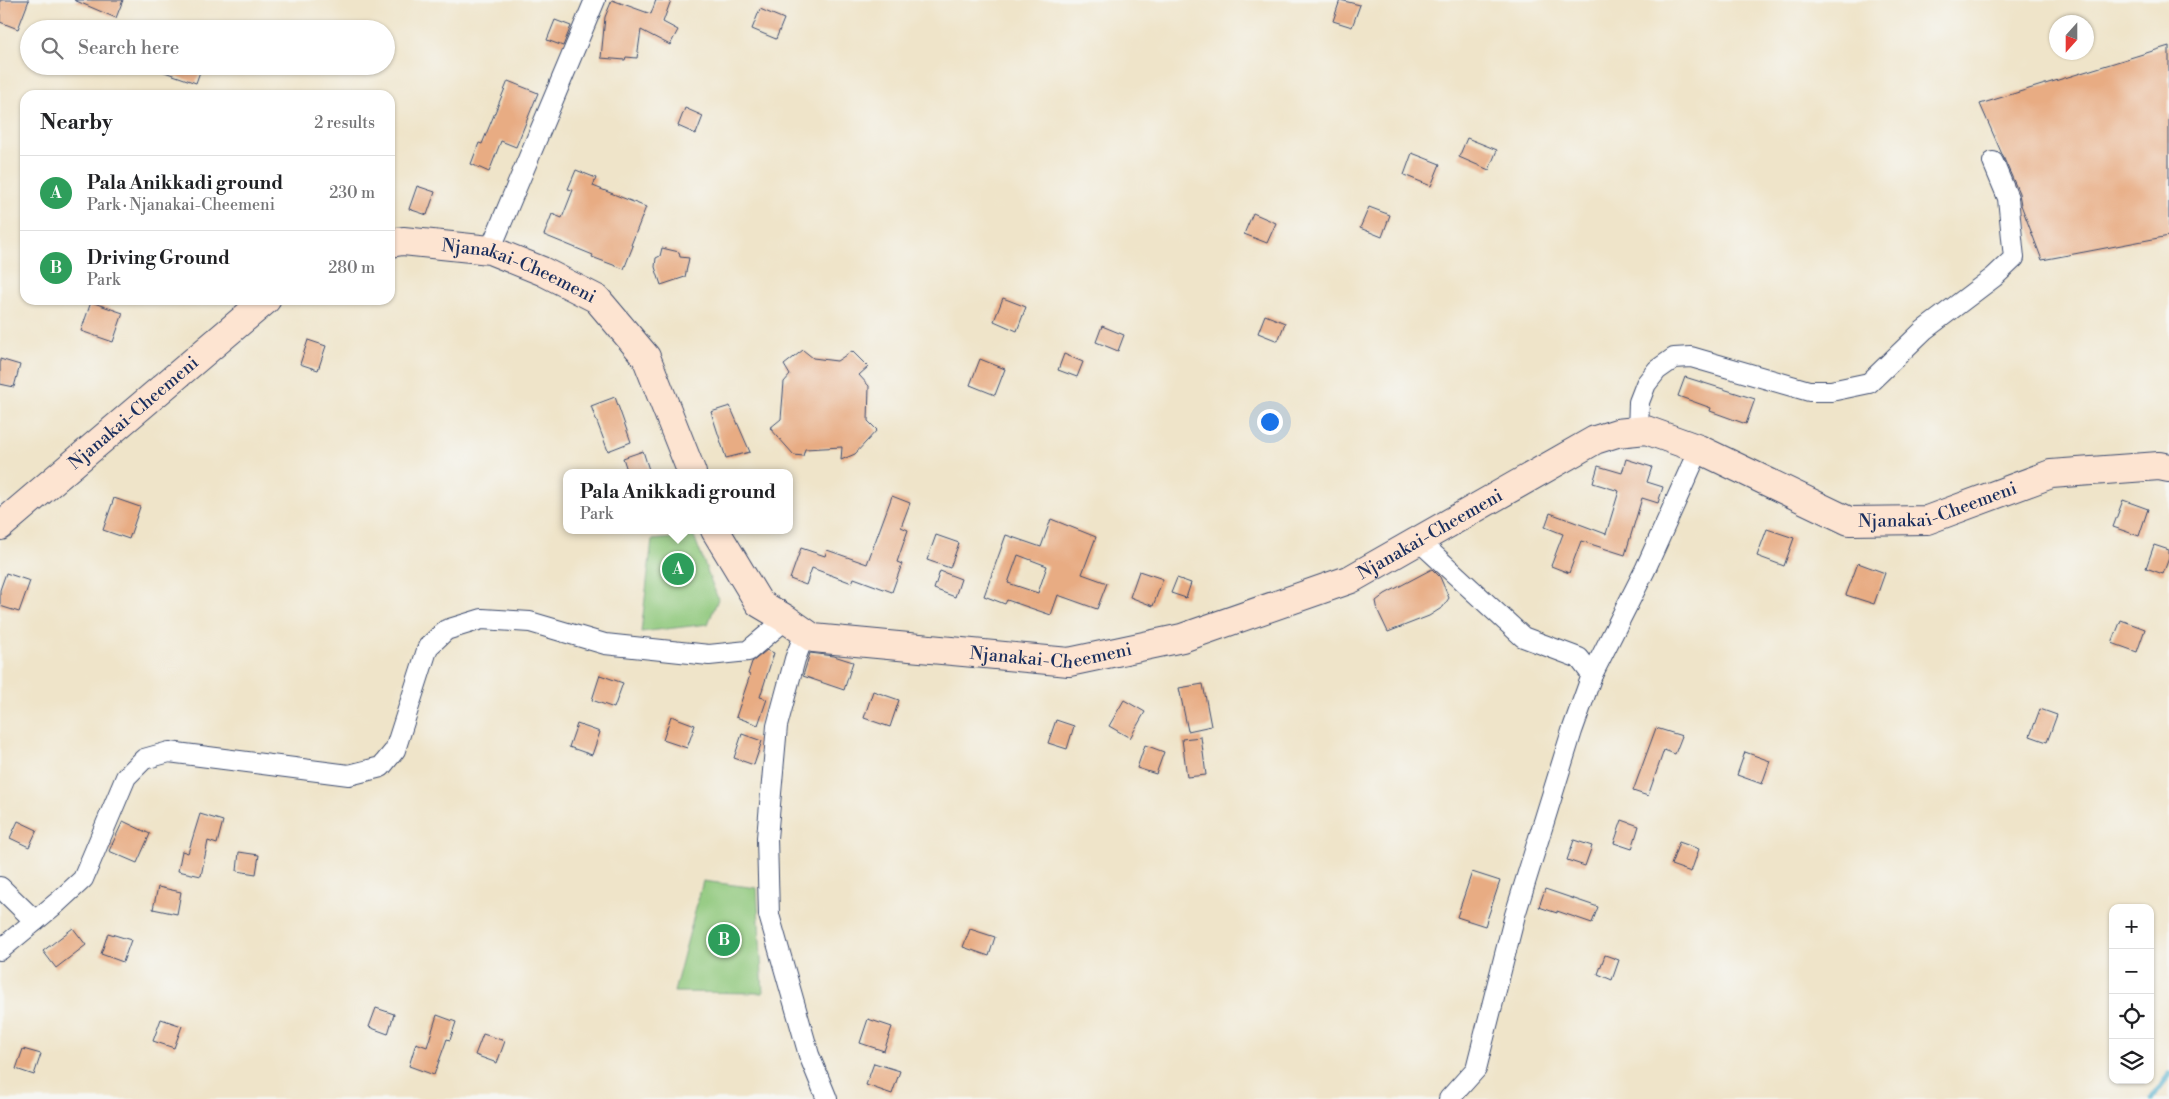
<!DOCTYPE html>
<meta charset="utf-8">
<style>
:root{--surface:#fff;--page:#f6f6f6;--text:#202124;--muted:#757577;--line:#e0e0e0;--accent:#0f766e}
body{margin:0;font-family:"Libre Bodoni",serif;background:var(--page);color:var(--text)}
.controls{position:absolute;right:15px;bottom:15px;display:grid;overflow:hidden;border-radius:10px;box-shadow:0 1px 4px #0004}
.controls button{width:45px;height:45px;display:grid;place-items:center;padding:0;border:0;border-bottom:1px solid var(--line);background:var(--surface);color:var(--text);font:25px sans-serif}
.compass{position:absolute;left:2049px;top:15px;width:45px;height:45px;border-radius:50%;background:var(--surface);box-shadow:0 1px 4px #0004;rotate:201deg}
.you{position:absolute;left:1269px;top:421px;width:18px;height:18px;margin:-12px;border:4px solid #fff;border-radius:50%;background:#1a73e8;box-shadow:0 0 0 8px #1a73e833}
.badge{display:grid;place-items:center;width:32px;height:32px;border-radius:50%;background:var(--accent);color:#fff;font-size:16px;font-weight:700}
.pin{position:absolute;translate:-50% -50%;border:2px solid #fff;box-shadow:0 1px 5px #0006}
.popup{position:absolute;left:563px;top:469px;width:230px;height:65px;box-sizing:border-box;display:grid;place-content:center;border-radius:10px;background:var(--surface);filter:drop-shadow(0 1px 4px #0005);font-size:16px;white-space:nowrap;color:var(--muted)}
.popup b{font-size:19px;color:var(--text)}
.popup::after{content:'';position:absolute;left:50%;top:100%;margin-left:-10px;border:10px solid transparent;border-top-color:var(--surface)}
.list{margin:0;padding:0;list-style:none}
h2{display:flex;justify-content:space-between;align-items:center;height:65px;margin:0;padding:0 20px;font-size:21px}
h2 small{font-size:16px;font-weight:400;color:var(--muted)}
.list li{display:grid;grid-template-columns:32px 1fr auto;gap:15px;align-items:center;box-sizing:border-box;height:75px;padding:0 20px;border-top:1px solid var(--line)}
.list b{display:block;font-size:19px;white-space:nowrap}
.list p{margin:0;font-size:16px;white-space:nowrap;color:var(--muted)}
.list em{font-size:16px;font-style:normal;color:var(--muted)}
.icon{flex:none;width:28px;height:28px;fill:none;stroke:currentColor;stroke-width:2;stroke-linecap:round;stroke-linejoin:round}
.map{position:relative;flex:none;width:2169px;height:1099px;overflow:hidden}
.search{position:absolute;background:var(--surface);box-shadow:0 1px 4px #0004;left:20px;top:20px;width:375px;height:55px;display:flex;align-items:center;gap:12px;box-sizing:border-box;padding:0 18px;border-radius:28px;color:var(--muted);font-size:19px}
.panel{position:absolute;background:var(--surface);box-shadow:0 1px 4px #0004;left:20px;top:90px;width:375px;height:215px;border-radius:15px}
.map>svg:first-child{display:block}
</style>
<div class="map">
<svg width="2169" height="1099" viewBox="0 0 2169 1099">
<rect width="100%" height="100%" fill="#f6f6f2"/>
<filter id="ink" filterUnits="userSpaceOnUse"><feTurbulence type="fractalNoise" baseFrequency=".02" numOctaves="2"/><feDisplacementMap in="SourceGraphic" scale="10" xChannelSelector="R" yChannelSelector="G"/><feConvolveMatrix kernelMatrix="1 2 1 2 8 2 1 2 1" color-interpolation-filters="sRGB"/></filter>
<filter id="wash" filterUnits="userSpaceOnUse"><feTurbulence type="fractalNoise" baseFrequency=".0096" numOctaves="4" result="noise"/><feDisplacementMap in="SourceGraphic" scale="20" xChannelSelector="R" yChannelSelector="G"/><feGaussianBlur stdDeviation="1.12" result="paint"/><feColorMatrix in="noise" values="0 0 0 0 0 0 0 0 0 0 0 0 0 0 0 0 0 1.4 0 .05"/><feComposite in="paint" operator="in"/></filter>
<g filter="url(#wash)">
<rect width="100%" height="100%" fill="#efe4c9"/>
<g fill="#8fc87c" stroke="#557c6d">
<path d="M694,536L718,599L708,624L641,632L652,540Z"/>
<path d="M703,881L757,888L763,993L674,992Z"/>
</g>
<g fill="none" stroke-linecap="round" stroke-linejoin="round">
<path stroke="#4cabca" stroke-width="5.5" d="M2151,1099L2169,1075"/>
</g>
<g id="blocks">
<g fill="#e8ac83" fill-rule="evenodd">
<path d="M0,0H29L18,29L0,22Z"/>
<path d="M74,0H123L116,18Z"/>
<path d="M612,0L651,14L656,0H671L663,22L678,30L670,45L641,30L637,58L626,57L625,60L601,58L605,17Z"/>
<path d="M1340,0L1360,5L1352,27L1333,21Z"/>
<path d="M760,9L784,19L776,39L752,29Z"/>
<path d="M555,20L571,26L563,46L547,40Z"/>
<path d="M2169,46V236L2042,260L2021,205L2019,193L1980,104Z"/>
<path d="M156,66H202L196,83L156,69Z"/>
<path d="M508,81L538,93L516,147L501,141L489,172L471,164L479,143L482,144Z"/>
<path d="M685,108L703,116L696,134L678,126Z"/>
<path d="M1467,138L1497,150L1489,170L1459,157Z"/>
<path d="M1412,153L1440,164L1431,186L1404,175Z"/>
<path d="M576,170L596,178L593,186L646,207L631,245L633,246L624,269L592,257L593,255L544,235L552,214L562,218L573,190L568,189Z"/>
<path d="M417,186L435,192L427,215L409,209Z"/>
<path d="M1369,207L1390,215L1382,237L1360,228Z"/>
<path d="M1253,213L1276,223L1267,243L1244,234Z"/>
<path d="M662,248L679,252L680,257L689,258L685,277L661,285L655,267L656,258L660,256Z"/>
<path d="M1003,298L1026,307L1017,331L994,321Z"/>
<path d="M91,302L123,313L113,342L81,331Z"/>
<path d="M1265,315L1285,323L1278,341L1258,333Z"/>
<path d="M1102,326L1124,335L1118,351L1096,342Z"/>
<path d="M308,340L326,346L318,370L300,364Z"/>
<path d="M803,350L813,358L837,361L852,351L868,367L859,375L869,386L868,421L877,430L855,454L841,460L842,447L805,449L803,456L794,455L770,428L781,419L784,382L790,375L784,365Z"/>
<path d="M1064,354L1083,362L1077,377L1058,370Z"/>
<path d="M0,359L20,365L14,387L0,384Z"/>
<path d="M980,359L1005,369L995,395L970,385Z"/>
<path d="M1685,377L1755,399L1746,424L1710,411L1711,408L1678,396Z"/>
<path d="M615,397L631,442L608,451L591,406Z"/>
<path d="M730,406L750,452L726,458L711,412Z"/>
<path d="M643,451L650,473H628L623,458Z"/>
<path d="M1626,459L1652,467L1647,482L1663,487L1658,503L1642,498L1625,555L1581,541L1569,573L1551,566L1563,534L1545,527L1550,513L1606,534L1619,491L1593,483L1598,466L1622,473Z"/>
<path d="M892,496L910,503L901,527L908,530L897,562L902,564L892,592L854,578L852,583L812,568L806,585L790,579L801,548L825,556L827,550L867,564Z"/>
<path d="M114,498L140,507L129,539L103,530Z"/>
<path d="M2123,500L2148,509L2139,536L2113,527Z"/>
<path d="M1051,519L1096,537L1082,574L1107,583L1097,609L1058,595L1051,615L1007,600L1005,604L984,596L1006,535L1041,547ZM1018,555L1047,566L1038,593L1008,583Z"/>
<path d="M1767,529L1794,538L1784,566L1757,556Z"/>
<path d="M936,535L959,543L950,568L927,560Z"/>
<path d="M2154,545L2169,550V558L2163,574L2146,568Z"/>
<path d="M1858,563L1885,573L1874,604L1846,595Z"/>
<path d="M1432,569L1440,577L1449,598L1443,607L1429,616L1388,632L1378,611L1376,601L1385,594Z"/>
<path d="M940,571L961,579L955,597L934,589Z"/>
<path d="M1139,571L1163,579L1153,606L1130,597Z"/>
<path d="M6,573L30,581L19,612L0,606V590Z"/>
<path d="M1177,578L1191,583L1186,598L1171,593Z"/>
<path d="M2121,620L2145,629L2137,652L2112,643Z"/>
<path d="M767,650L774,653L760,697L767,699L758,725L736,717L750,675L748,674L752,662Z"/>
<path d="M810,653L834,656L853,662L844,690L803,676Z"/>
<path d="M600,675L623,683L614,708L592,700Z"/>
<path d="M1203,684L1211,726L1188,731L1179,688Z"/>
<path d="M873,691L899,700L890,727L864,718Z"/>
<path d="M1124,700L1145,712L1130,738L1109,726Z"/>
<path d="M2040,709L2057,715L2047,742L2030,736Z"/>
<path d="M671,716L695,725L687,748L663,740Z"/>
<path d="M1056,720L1074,726L1067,749L1048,743Z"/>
<path d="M577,724L600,732L592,755L569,747Z"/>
<path d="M1656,728L1682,736L1675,754L1664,750L1648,796L1633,791Z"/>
<path d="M742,734L762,741L754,765L734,758Z"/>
<path d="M1201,737L1206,775L1187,777L1182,739Z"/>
<path d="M1145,745L1164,752L1156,774L1137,768Z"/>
<path d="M1745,752L1770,761L1762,784L1737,775Z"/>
<path d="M200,814L223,821L217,844L208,841L201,876L178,871L182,851L188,853Z"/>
<path d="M1622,820L1639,826L1632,849L1614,843Z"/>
<path d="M18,821L37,830L29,847L10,838Z"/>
<path d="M123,821L150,834L137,863L109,851Z"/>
<path d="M1574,840L1592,846L1585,866L1567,860Z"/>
<path d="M1679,842L1699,849L1691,872L1671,865Z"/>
<path d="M239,852L259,855L256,874L237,871Z"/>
<path d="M1472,872L1500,881L1485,926L1457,917Z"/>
<path d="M158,887L181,892L177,914L153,909Z"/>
<path d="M1545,889L1598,907L1592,923L1557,911V913L1539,907Z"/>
<path d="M73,928L86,945L56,968L43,951Z"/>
<path d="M970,929L995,937L989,956L963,947Z"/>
<path d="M108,933L131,940L123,962L101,954Z"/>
<path d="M1605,955L1619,960L1612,980L1598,974Z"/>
<path d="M376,1008L394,1014L388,1034L369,1027Z"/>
<path d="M437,1015L456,1022L450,1040L447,1039L434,1075L409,1066L416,1043L427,1047Z"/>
<path d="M161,1019L182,1026L174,1048L153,1041Z"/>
<path d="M868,1019L892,1027L884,1051L860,1043Z"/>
<path d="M483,1034L505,1041L497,1063L475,1055Z"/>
<path d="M23,1049L41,1054L34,1075L16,1069Z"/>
<path d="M874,1063L900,1071L892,1094L866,1085Z"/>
</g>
</g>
</g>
<g filter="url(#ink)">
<use href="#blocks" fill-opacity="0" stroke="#3b4a6e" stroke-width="1"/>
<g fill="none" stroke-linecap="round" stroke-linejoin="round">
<defs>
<g id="minor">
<path d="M490,250L595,0"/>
<path d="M1638,431L1639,402L1646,384L1657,370L1674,358L1691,357L1809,391H1831L1869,383L1924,330L1994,277L2014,258L2008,198L1993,162"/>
<path d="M1419,541L1523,637L1579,658L1592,675L1572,731L1515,915L1476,1069L1449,1099"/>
<path d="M805,633L795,659L777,726L767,838L769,915L809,1055L827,1099"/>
<path d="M1592,675L1645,570L1699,449"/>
<path d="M0,887L35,921"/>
<path d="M0,950L58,902L83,879L126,777L144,759L169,752L349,775L381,767L395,750L428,647L446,630L482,619L530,622L605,644L709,655L748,651L786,619"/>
</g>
<g id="secondary">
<path id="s1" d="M390,243L403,241L490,250L542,271L597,299L646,357L692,473"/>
<path id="s2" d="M0,526L266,300"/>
<path id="s3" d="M715,530L759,603L786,619L813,638L1069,662L1182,638L1351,579L1595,440L1617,433L1646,430L1699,449L1849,521L1927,520L2051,474L2159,466L2169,468"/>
</g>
</defs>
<use href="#minor" stroke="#3b4a6e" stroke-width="22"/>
<use href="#secondary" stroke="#3b4a6e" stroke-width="30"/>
<use href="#minor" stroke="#fff" stroke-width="20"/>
<use href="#secondary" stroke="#fde4d1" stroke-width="28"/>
</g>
</g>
<g text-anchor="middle" stroke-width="5" stroke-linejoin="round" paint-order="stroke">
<g font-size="18" fill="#1b2f5e" stroke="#f6f6f2">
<text dy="6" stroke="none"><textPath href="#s1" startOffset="134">Njanakai-Cheemeni</textPath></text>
<text dy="6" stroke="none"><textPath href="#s2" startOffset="175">Njanakai-Cheemeni</textPath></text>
<text dy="6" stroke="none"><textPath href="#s3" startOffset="1348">Njanakai-Cheemeni</textPath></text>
<text dy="6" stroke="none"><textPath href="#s3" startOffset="792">Njanakai-Cheemeni</textPath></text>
<text dy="6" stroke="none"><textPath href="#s3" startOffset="389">Njanakai-Cheemeni</textPath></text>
</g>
</g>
</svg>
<div class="controls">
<button>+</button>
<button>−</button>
<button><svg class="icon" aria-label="locate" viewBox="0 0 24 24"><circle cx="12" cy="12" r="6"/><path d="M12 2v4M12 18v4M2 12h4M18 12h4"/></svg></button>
<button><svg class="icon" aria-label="layers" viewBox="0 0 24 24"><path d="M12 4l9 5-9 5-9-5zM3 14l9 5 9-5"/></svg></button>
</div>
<svg class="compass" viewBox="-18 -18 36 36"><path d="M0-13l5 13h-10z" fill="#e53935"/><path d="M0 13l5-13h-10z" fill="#757577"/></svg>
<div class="you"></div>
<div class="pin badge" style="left:678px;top:569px;background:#2e9e5b">A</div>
<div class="popup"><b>Pala Anikkadi ground</b>Park</div>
<div class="pin badge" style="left:724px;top:940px;background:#2e9e5b">B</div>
<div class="search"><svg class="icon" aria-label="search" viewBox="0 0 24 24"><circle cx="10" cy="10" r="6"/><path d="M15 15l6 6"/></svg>Search here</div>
<section class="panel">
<h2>Nearby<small>2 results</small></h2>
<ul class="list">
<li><span class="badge" style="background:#2e9e5b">A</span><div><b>Pala Anikkadi ground</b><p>Park · Njanakai-Cheemeni</p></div><em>230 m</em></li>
<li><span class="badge" style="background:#2e9e5b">B</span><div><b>Driving Ground</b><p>Park</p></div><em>280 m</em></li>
</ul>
</section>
</div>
